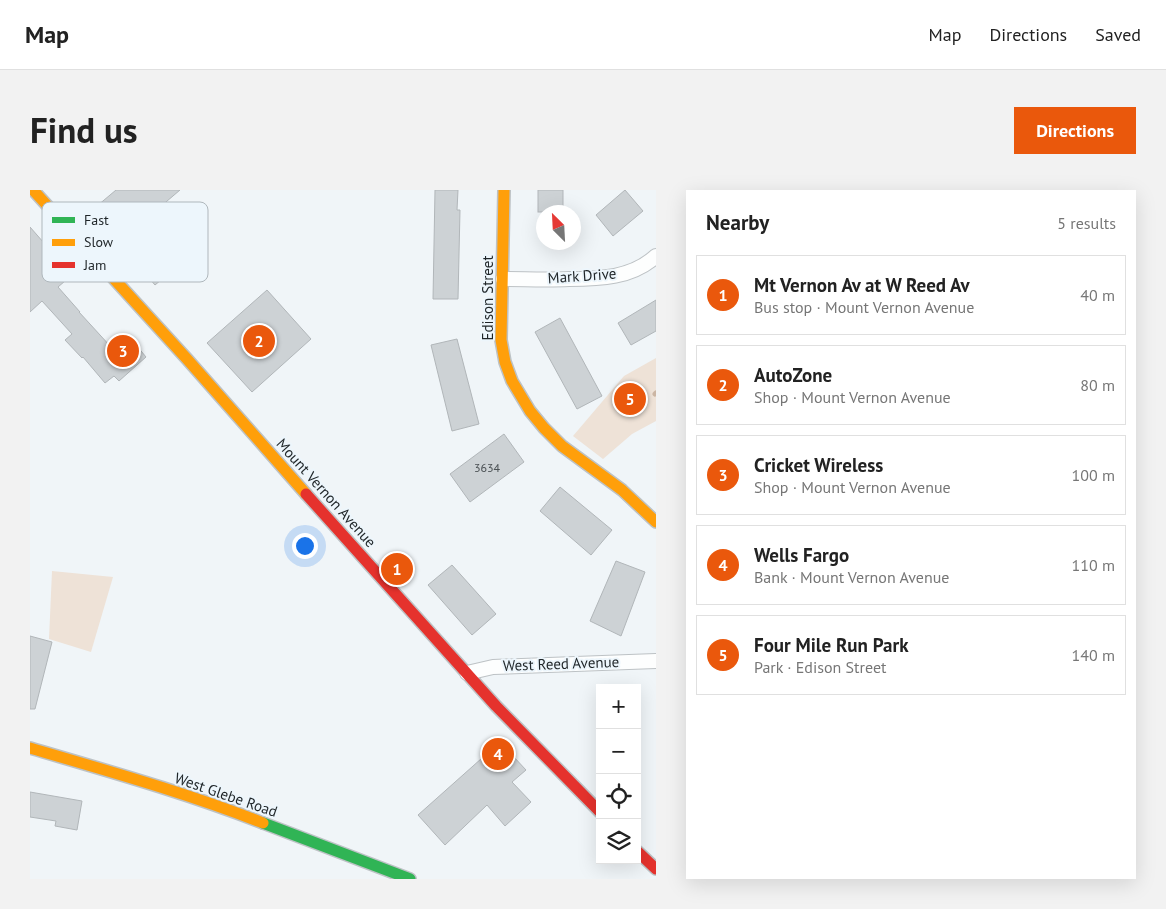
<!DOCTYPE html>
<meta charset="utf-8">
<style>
:root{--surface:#fff;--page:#f2f2f2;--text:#222;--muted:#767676;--line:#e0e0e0;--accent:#ea580c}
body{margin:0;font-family:"PT Sans",sans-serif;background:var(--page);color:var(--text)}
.controls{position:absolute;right:15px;bottom:15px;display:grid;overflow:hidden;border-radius:0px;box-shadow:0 5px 20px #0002}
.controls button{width:45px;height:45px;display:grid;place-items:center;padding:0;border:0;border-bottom:1px solid var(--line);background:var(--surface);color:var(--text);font:25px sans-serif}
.compass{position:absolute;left:506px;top:15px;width:45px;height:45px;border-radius:50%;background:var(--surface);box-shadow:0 5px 20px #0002;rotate:336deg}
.you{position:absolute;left:274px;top:355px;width:18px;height:18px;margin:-12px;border:4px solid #fff;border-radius:50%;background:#1a73e8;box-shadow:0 0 0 8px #1a73e833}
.badge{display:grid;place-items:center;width:32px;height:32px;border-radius:50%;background:var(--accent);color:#fff;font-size:16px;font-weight:700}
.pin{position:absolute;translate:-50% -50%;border:2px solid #fff;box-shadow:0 1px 5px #0006}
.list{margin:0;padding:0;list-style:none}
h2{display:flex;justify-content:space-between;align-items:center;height:65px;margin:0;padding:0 20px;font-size:21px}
h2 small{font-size:16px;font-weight:400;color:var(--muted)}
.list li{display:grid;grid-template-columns:32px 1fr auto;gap:15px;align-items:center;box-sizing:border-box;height:80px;margin:0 10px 10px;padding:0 10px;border:1px solid var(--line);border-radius:0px}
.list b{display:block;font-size:19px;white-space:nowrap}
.list p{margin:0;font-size:16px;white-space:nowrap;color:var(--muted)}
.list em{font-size:16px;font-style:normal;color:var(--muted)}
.icon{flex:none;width:28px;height:28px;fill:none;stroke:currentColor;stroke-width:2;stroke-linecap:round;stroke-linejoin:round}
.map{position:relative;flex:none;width:626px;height:689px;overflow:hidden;border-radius:0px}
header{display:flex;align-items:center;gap:30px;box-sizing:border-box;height:70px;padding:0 25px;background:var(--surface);border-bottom:1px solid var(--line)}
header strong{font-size:24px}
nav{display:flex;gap:28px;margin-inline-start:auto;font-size:18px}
.intro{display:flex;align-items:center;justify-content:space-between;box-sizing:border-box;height:120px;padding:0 30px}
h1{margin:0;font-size:35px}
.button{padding:12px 22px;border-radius:0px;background:var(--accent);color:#fff;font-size:18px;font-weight:700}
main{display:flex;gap:30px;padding:0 30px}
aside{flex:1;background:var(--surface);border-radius:0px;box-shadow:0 5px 20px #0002}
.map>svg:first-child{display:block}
</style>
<header>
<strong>Map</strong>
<nav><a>Map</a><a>Directions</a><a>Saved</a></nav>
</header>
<div class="intro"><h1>Find us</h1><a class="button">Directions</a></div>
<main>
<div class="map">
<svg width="626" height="689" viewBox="0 0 626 689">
<rect width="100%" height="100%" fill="#f0f5f8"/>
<g fill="#eee2d7">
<path d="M626,168V231L602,244L573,269L543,246L594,186Z"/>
<path d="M22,381L83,387L61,462L19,449Z"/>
</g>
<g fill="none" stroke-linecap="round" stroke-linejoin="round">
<path stroke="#cbb5a3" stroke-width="5" d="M625,204L626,203"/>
</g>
<g fill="#cdd2d5" stroke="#b1b6b9">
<path d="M86,0H150L123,23L150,55L135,67L144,79L125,95L95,60L96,59L61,21Z"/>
<path d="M405,0H428L427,20H430L428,109H403Z"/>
<rect x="508" y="0" width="25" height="22"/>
<path d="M595,0L613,21L583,46L566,25Z"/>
<path d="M0,37L42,85L28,97L50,122H49L81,157L97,144L116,167L89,191L84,186L75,193L53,167L52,168L35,150L42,144L12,111L0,122Z"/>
<path d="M237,100L281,149L222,202L177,153Z"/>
<path d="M626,110V141L601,155L588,133Z"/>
<path d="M530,128L572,206L547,219L505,142Z"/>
<path d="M427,149L449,234L422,241L401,155Z"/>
<path d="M474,244L494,272L440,312L420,284Z"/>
<path d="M530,297L582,340L561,365L510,321Z"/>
<path d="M586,371L615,382L591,446L560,431Z"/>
<path d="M422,375L466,424L442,445L398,395Z"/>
<path d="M0,446L22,452L5,519H0Z"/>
<path d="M470,552L496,580L482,592L501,612L475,636L457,615L415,655L388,625Z"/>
<path d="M0,602L52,611L47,640L25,636L26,631L0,627Z"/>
</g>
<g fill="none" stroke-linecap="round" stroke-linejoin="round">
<defs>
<g id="street">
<path d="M473,89C495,89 517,90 539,89C570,89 602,88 626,66"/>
<path d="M437,483L463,477L626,471"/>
</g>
<path id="fast" d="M233,633L380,689"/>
<g id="slow">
<path d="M3,0L157,169L276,304"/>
<path d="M474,0L471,150L475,172L482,191L500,221L514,238L532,256L592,300L626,332"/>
<path d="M0,558C78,581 157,603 233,633"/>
</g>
<g id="jam">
<path d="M276,304L466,516L570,622"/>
<path d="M607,661L626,679"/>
</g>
</defs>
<use href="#street" stroke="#bdc2c5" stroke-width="16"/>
<use href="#fast" stroke="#bdc2c5" stroke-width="14"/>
<use href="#slow" stroke="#bdc2c5" stroke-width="14"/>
<use href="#jam" stroke="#bdc2c5" stroke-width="14"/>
<use href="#street" stroke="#fdfefe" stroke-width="14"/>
<use href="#fast" stroke="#30b455" stroke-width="11"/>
<use href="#slow" stroke="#ff9f0a" stroke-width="11"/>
<use href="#jam" stroke="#e5322d" stroke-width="11"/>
</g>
<g text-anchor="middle" stroke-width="4" stroke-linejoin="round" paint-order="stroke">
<g font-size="12" fill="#4a5053">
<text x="457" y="282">3634</text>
</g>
<g font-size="15" fill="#1f2528" stroke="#edf6fc">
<text transform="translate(552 86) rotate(-4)" y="5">Mark Drive</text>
<text transform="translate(458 108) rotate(-90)" y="5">Edison Street</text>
<text transform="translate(296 303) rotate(48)" y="5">Mount Vernon Avenue</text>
<text transform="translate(531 474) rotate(-2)" y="5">West Reed Avenue</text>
<text transform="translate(196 605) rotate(19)" y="5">West Glebe Road</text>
</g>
</g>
<rect x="12" y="12" width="166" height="80" rx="8" fill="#edf6fc" stroke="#afb7bc" stroke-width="1"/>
<rect x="22" y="27" width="23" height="6" fill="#30b455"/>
<rect x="22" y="49" width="23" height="7" fill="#ff9f0a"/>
<rect x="22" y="72" width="23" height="6" fill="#e5322d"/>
<g font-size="14" fill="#1f2528">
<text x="54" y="35">Fast</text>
<text x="54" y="57">Slow</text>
<text x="54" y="80">Jam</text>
</g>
</svg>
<div class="controls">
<button>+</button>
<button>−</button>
<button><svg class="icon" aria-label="locate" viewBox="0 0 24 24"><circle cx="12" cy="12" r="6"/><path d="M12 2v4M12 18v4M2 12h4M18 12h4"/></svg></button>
<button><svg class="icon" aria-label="layers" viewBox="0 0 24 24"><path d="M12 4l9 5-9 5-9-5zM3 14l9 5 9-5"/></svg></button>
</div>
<svg class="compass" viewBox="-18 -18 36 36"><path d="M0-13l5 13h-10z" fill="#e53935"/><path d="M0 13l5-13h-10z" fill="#767676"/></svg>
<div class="you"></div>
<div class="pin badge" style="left:367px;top:379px">1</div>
<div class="pin badge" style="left:229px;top:151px">2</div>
<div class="pin badge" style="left:93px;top:161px">3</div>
<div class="pin badge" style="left:468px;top:564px">4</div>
<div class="pin badge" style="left:600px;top:209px">5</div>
</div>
<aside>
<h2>Nearby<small>5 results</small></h2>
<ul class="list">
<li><span class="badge">1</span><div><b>Mt Vernon Av at W Reed Av</b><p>Bus stop · Mount Vernon Avenue</p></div><em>40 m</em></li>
<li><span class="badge">2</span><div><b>AutoZone</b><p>Shop · Mount Vernon Avenue</p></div><em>80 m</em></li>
<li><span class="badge">3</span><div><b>Cricket Wireless</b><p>Shop · Mount Vernon Avenue</p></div><em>100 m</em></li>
<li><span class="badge">4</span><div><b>Wells Fargo</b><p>Bank · Mount Vernon Avenue</p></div><em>110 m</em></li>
<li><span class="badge">5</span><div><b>Four Mile Run Park</b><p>Park · Edison Street</p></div><em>140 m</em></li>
</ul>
</aside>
</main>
